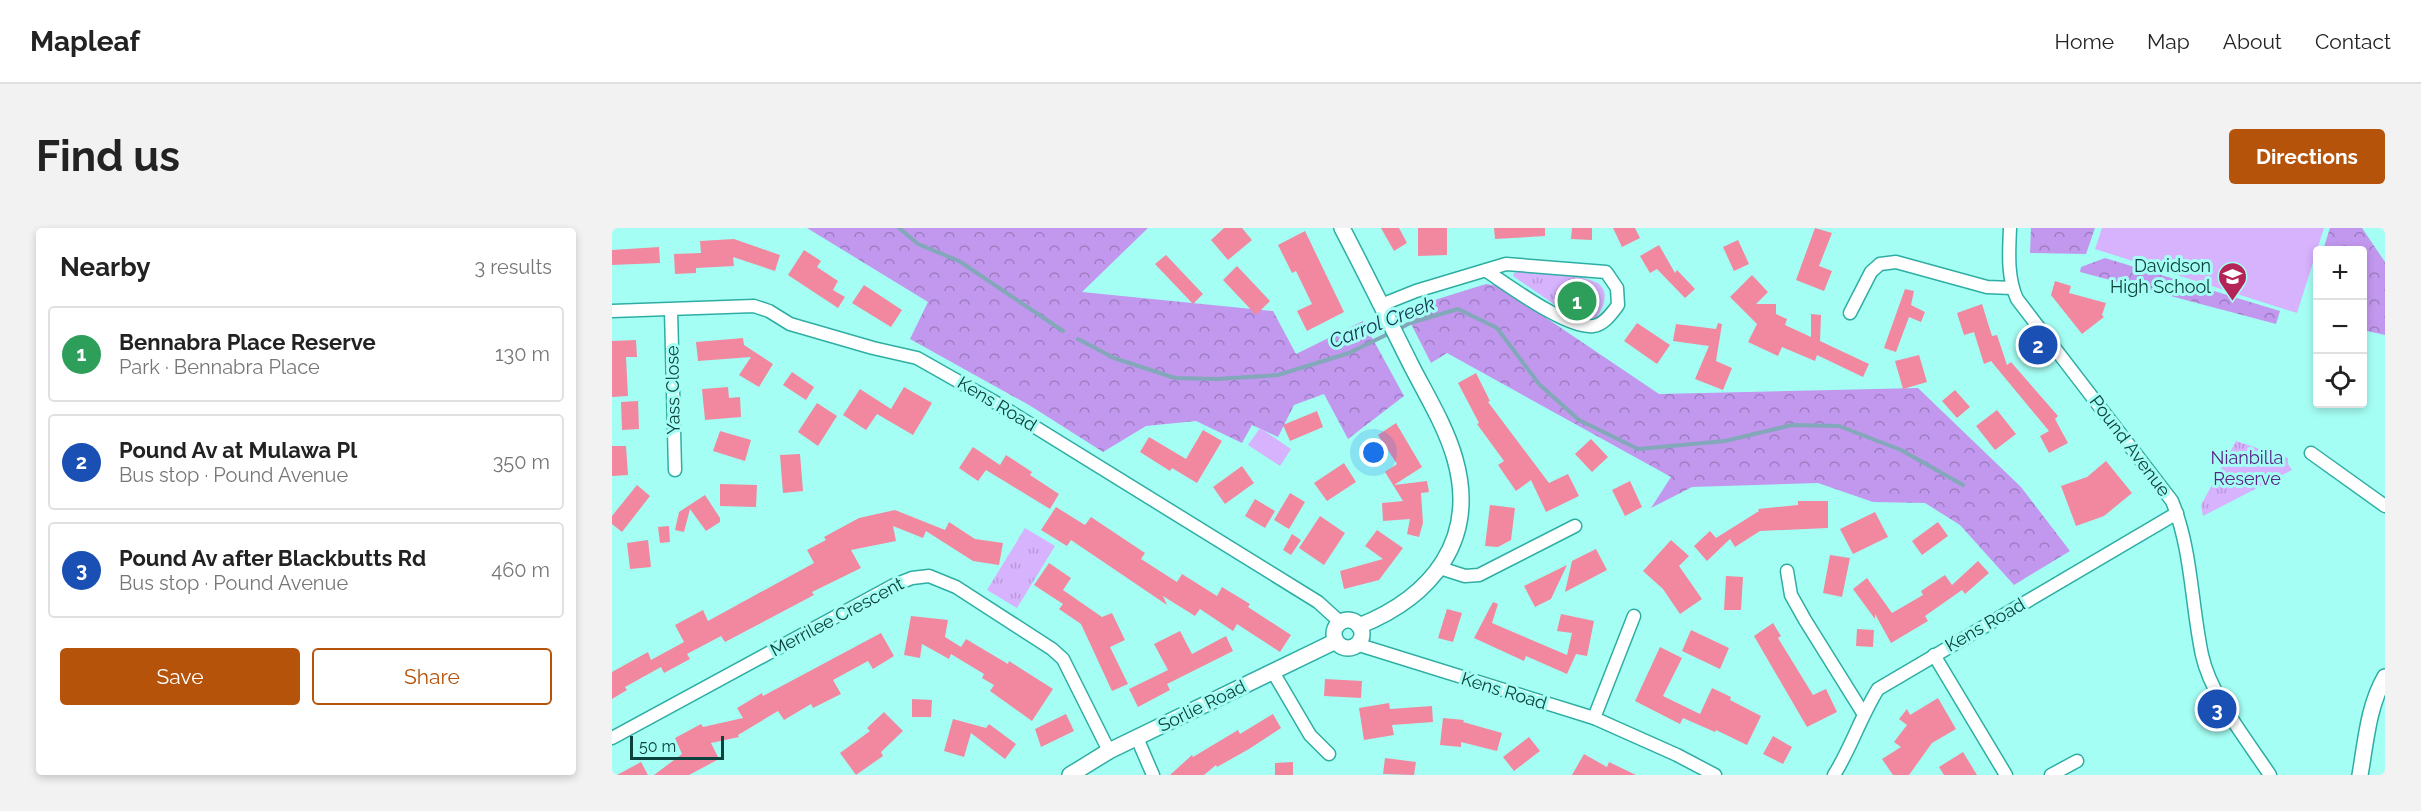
<!DOCTYPE html>
<meta charset="utf-8">
<style>
:root{--surface:#fff;--page:#f2f2f2;--text:#222;--muted:#767676;--line:#e0e0e0;--accent:#b45309}
body{margin:0;font-family:Raleway,sans-serif;background:var(--page);color:var(--text)}
.controls{position:absolute;right:18px;top:18px;display:grid;overflow:hidden;border-radius:6px;box-shadow:0 3px 9px #0003}
.controls button{width:54px;height:54px;display:grid;place-items:center;padding:0;border:0;border-bottom:2px solid var(--line);background:var(--surface);color:var(--text);font:30px sans-serif}
.scale{position:absolute;left:18px;bottom:15px;width:94px;box-sizing:border-box;padding-left:6px;border:3px solid #0c423d;border-top:0;font-size:16px;line-height:21px;white-space:nowrap;color:#0c423d;-webkit-text-stroke:4px #a5fef4;paint-order:stroke}
.you{position:absolute;left:762px;top:225px;width:21px;height:21px;margin:-15px;border:4px solid #fff;border-radius:50%;background:#1a73e8;box-shadow:0 0 0 9px #1a73e833}
.badge{display:grid;place-items:center;width:39px;height:39px;border-radius:50%;background:var(--accent);color:#fff;font-size:20px;font-weight:700}
.pin{position:absolute;translate:-50% -50%;border:3px solid #fff;box-shadow:0 2px 6px #0006}
.list{margin:0;padding:0;list-style:none}
h2{display:flex;justify-content:space-between;align-items:center;height:78px;margin:0;padding:0 24px;font-size:26px}
h2 small{font-size:20px;font-weight:400;color:var(--muted)}
.list li{display:grid;grid-template-columns:39px 1fr auto;gap:18px;align-items:center;box-sizing:border-box;height:96px;margin:0 12px 12px;padding:0 12px;border:2px solid var(--line);border-radius:6px}
.list b{display:block;font-size:22px;white-space:nowrap}
.list p{margin:0;font-size:20px;white-space:nowrap;color:var(--muted)}
.list em{font-size:20px;font-style:normal;color:var(--muted)}
.actions{display:flex;gap:12px;padding:18px 24px}
.actions a{flex:1;padding:14px 0;border:2px solid var(--accent);border-radius:6px;text-align:center;font-size:21px;color:var(--accent)}
.actions .main{background:var(--accent);color:#fff}
.icon{flex:none;width:33px;height:33px;fill:none;stroke:currentColor;stroke-width:2;stroke-linecap:round;stroke-linejoin:round}
.map{position:relative;flex:none;width:1773px;height:547px;overflow:hidden;border-radius:6px}
header{display:flex;align-items:center;gap:36px;box-sizing:border-box;height:84px;padding:0 30px;background:var(--surface);border-bottom:2px solid var(--line)}
header strong{font-size:28px}
nav{display:flex;gap:33px;margin-inline-start:auto;font-size:21px}
.intro{display:flex;align-items:center;justify-content:space-between;box-sizing:border-box;height:144px;padding:0 36px}
h1{margin:0;font-size:42px}
.button{padding:15px 27px;border-radius:6px;background:var(--accent);color:#fff;font-size:21px;font-weight:700}
main{display:flex;gap:36px;padding:0 36px}
aside{flex:1;background:var(--surface);border-radius:6px;box-shadow:0 3px 9px #0003}
.map>svg:first-child{display:block}
</style>
<header>
<strong>Mapleaf</strong>
<nav><a>Home</a><a>Map</a><a>About</a><a>Contact</a></nav>
</header>
<div class="intro"><h1>Find us</h1><a class="button">Directions</a></div>
<main>
<aside>
<h2>Nearby<small>3 results</small></h2>
<ul class="list">
<li><span class="badge" style="background:#2e9e5b">1</span><div><b>Bennabra Place Reserve</b><p>Park · Bennabra Place</p></div><em>130 m</em></li>
<li><span class="badge" style="background:#1a4fb4">2</span><div><b>Pound Av at Mulawa Pl</b><p>Bus stop · Pound Avenue</p></div><em>350 m</em></li>
<li><span class="badge" style="background:#1a4fb4">3</span><div><b>Pound Av after Blackbutts Rd</b><p>Bus stop · Pound Avenue</p></div><em>460 m</em></li>
</ul>
<div class="actions"><a class="main">Save</a><a>Share</a></div>
</aside>
<div class="map">
<svg width="1773" height="547" viewBox="0 0 1773 547">
<defs>
<pattern id="forest-crowns" width="20" height="18" patternUnits="userSpaceOnUse" patternTransform="scale(1.5)"><rect width="20" height="18" fill="#c297ee"/><path d="M2 6a3 3 0 1 1 6 0M12 15a3 3 0 1 1 6 0" fill="none" stroke="#9c7dc2"/></pattern>
<pattern id="park-tufts" width="24" height="20" patternUnits="userSpaceOnUse" patternTransform="scale(1.5)"><rect width="24" height="20" fill="#d7b2fd"/><path d="M3 7l-1-3M5 7V3M7 7l1-3M15 17l-1-3M17 17v-4M19 17l1-3" fill="none" stroke="#b79ada"/></pattern>
</defs>
<rect width="100%" height="100%" fill="#a5fef4"/>
<g fill="url(#forest-crowns)">
<path d="M195,0H536L470,64L661,83L684,126L751,93L792,168L736,211L712,166L682,177L666,209L640,197L630,215L584,193L534,198L491,224L417,177L298,111L316,74Z"/>
<path d="M1419,0H1483L1474,26L1418,25Z"/>
<path d="M1718,0H1750L1773,34V107L1751,102L1750,22H1711Z"/>
<path d="M1493,30L1668,83L1664,96L1468,44L1469,39Z"/>
<path d="M874,56L887,58L1047,166L1306,160L1409,259L1458,323L1402,357L1348,297L1313,275L1261,274L1206,255L1080,259L1039,280L1059,249L835,125L819,135L795,88L800,79Z"/>
</g>
<g fill="url(#park-tufts)">
<path d="M908,43C924,45 976,47 987,56C998,65 991,80 984,90L965,92L901,48L902,45Z"/>
<path d="M1624,213L1676,230V236L1680,242L1591,288L1589,277Z"/>
<path d="M413,300L443,318L405,380L375,362Z"/>
</g>
<g fill="#d7b2fd">
<path d="M1490,0H1712L1685,85L1483,21Z"/>
<path d="M648,200L679,221L668,238L636,217Z"/>
</g>
<g fill="none" stroke-linecap="round" stroke-linejoin="round">
<g stroke="#82a8ba" stroke-width="4">
<path d="M287,0L306,16L347,33L451,103"/>
<path d="M785,102L798,95L846,81L885,100L927,156L967,192L1026,221L1113,213L1180,197L1227,198L1289,222L1351,257"/>
<path d="M466,111L502,130L563,150L605,151L666,147L737,125L778,105"/>
</g>
</g>
<g fill="#f1889f">
<path d="M612,0H630L640,12L616,32L599,12Z"/>
<path d="M769,0H787L795,15L782,23Z"/>
<path d="M806,0H835V27L806,28Z"/>
<path d="M882,0H933V8L883,11Z"/>
<path d="M960,0H980V12L959,11Z"/>
<path d="M1001,0H1023L1028,10L1010,19Z"/>
<path d="M1203,0L1220,5L1207,38L1220,43L1212,63L1184,52Z"/>
<path d="M693,3L732,84L695,103L685,83L700,76L684,43L680,45L666,17Z"/>
<path d="M122,11L168,27L163,43L121,29L122,38L84,40V45L63,46L62,26L89,25L88,13Z"/>
<path d="M1126,12L1137,36L1122,43L1111,19Z"/>
<path d="M1047,17L1063,45L1065,42L1083,61L1073,70L1045,41L1038,45L1028,28Z"/>
<path d="M47,19L48,35L0,37V22Z"/>
<path d="M192,22L209,33L205,39L226,53L221,62L233,69L226,80L176,47Z"/>
<path d="M554,27L591,66L581,76L543,36Z"/>
<path d="M625,38L658,73L644,87L611,52Z"/>
<path d="M1140,47L1156,64L1144,76H1164V86L1175,91L1173,97L1199,109V86L1209,87L1208,113L1257,136L1251,149L1205,127L1203,133L1170,119L1166,128L1136,114L1145,96L1118,69Z"/>
<path d="M1443,53L1459,58L1457,65L1494,75L1490,87L1492,89L1470,106L1439,67Z"/>
<path d="M252,57L290,82L279,99L240,75Z"/>
<path d="M1293,61L1302,63L1299,77L1313,84L1309,94L1297,89L1284,124L1272,120Z"/>
<path d="M1370,76L1380,108L1385,107L1395,137L1399,134L1446,188L1443,191L1456,215L1437,225L1428,208L1437,203L1379,133L1372,136L1362,104L1352,107L1345,85Z"/>
<path d="M1025,95L1058,117L1045,136L1012,113Z"/>
<path d="M1106,95L1110,96L1104,133L1120,140L1111,162L1083,151L1097,118L1061,113L1064,96L1104,101Z"/>
<path d="M131,110L132,117L161,136L147,159L127,147L139,129L86,133L84,114Z"/>
<path d="M24,112L25,129H14L16,168L0,169V113Z"/>
<path d="M1307,127L1315,154L1291,161L1283,133Z"/>
<path d="M180,144L202,159L194,172L171,157Z"/>
<path d="M864,145L878,173L876,174L937,255L956,246L967,268L934,284L919,252L904,263L886,237L892,233L865,196L867,195L846,155Z"/>
<path d="M116,159L117,170L128,169L129,189L93,192L90,161Z"/>
<path d="M292,159L320,175L301,207L265,186L254,202L231,187L248,161L279,181Z"/>
<path d="M1343,162L1358,179L1345,190L1330,173Z"/>
<path d="M26,173L27,201L10,202L9,174Z"/>
<path d="M205,175L225,188L206,218L186,204Z"/>
<path d="M1385,182L1404,206L1383,222L1364,198Z"/>
<path d="M705,183L711,199L678,213L671,197Z"/>
<path d="M784,195L810,239L782,257L815,253L817,264L809,265L811,295L807,309L795,306L798,291L771,293L770,275L791,273L773,244L785,236L766,207Z"/>
<path d="M591,202L610,213L585,255L560,240L558,243L528,224L537,209L574,231Z"/>
<path d="M108,203L139,212L133,233L101,223Z"/>
<path d="M979,211L996,229L980,244L963,226Z"/>
<path d="M0,218H14L16,247L0,248Z"/>
<path d="M361,219L388,237L394,227L420,244L418,247L447,266L438,281L374,242L366,253L347,240Z"/>
<path d="M188,226L191,263L171,265L168,227Z"/>
<path d="M1494,233L1520,265L1492,288L1464,298L1449,258L1475,249Z"/>
<path d="M732,235L744,254L715,273L702,255Z"/>
<path d="M630,238L642,255L613,276L601,259Z"/>
<path d="M1018,253L1030,279L1013,288L1000,262Z"/>
<path d="M108,256L145,257L144,279L108,278Z"/>
<path d="M25,257L38,268L10,304L0,296V288Z"/>
<path d="M678,265L693,274L677,301L662,292Z"/>
<path d="M93,267L108,290V294L94,303L78,281L72,304L63,302L67,284Z"/>
<path d="M643,271L663,283L653,300L633,288Z"/>
<path d="M1186,273H1216V300L1148,303L1123,319L1118,311L1095,333L1082,318L1098,303L1104,310L1147,283L1146,281L1186,277Z"/>
<path d="M878,277L903,280L899,312L886,319L873,318Z"/>
<path d="M444,279L473,297L479,289L533,325L529,331L565,354L570,346L605,368L610,359L638,376L636,379L679,407L668,424L625,396L621,403L588,381L583,388L551,368L555,377L459,312L455,318L429,302Z"/>
<path d="M283,282L333,302L337,294L363,311L391,315L387,337L361,333L314,303L311,310L281,298L284,313L239,322L249,340L200,364L202,367L113,414L109,408L75,426L78,431L52,445L49,439L13,459L15,462L0,471V444L36,424L39,432L72,414L63,397L91,382L96,393L202,335L195,322L214,312L212,309L247,290Z"/>
<path d="M1263,284L1276,309L1241,326L1228,301Z"/>
<path d="M708,288L733,305L712,337L687,320Z"/>
<path d="M1326,294L1336,308L1310,327L1300,313Z"/>
<path d="M57,298L58,314L48,315L46,299Z"/>
<path d="M765,302L791,320L767,352L732,361L728,343L771,331L753,318Z"/>
<path d="M680,306L689,312L679,327L671,322Z"/>
<path d="M36,312L39,339L18,341L15,315Z"/>
<path d="M1059,312L1077,328L1067,338L1090,371L1068,386L1051,361L1031,343Z"/>
<path d="M984,321L995,342L953,364L960,333Z"/>
<path d="M1218,327L1238,330L1230,369L1211,365Z"/>
<path d="M1366,333L1377,345L1353,366L1350,362L1313,388L1316,393L1279,415L1263,386V391L1241,361L1255,350L1280,385L1311,367L1309,363L1333,347L1340,357Z"/>
<path d="M437,335L459,350L451,362L490,389L500,385L513,412L498,419L516,456L500,463L469,396L447,381L451,376L422,357Z"/>
<path d="M955,337L939,371L923,379L912,358Z"/>
<path d="M1114,348L1131,349L1129,382H1112Z"/>
<path d="M881,374L886,376L880,395L955,427L960,405L945,403L949,386L982,393L975,428L964,426L955,446L914,428L912,433L862,410Z"/>
<path d="M835,381L850,385L841,414L826,410Z"/>
<path d="M299,388L336,392L333,409L349,419L354,411L396,436L397,433L441,461L420,493L378,463L382,457L370,450L372,446L339,426L337,431L310,416L308,430L292,427Z"/>
<path d="M1161,395L1169,408L1166,410L1201,467L1214,461L1225,484L1195,499L1142,408Z"/>
<path d="M1245,401L1262,402L1261,419L1244,418Z"/>
<path d="M1079,402L1117,420L1108,441L1070,423Z"/>
<path d="M568,403L580,426L614,408L621,423L555,456L558,462L526,479L517,461L556,442L542,416Z"/>
<path d="M269,405L282,428L261,441L256,433L221,452L229,466L201,480L199,476L172,492L166,483L126,507L127,509L99,515L107,531L77,547H42L70,526L63,510L89,496L91,499L131,490L125,480L150,465L151,468Z"/>
<path d="M1048,419L1070,430L1051,468L1088,486L1100,460L1119,469L1118,472L1149,488L1135,517L1104,502L1103,504L1071,490L1068,496L1023,473Z"/>
<path d="M713,451L750,453L749,470L712,468Z"/>
<path d="M1326,470L1344,501L1320,515L1297,547H1281L1270,531L1289,519L1282,514L1295,497L1287,491L1295,481L1298,487Z"/>
<path d="M300,471L320,472L319,489H300Z"/>
<path d="M777,475L778,481L820,478L821,494L780,497L782,507L752,512L747,480Z"/>
<path d="M272,484L291,503L269,524L271,528L244,547L228,525L258,503L255,500Z"/>
<path d="M454,486L462,503L429,519L423,501Z"/>
<path d="M661,486L669,500L637,521L605,539L604,537L592,547H558L580,527L581,529L626,502L628,506Z"/>
<path d="M831,490L852,492L851,494L890,505L885,523L849,514V519L828,517Z"/>
<path d="M341,491L374,500L377,496L404,516L393,531L359,505L352,529L332,523Z"/>
<path d="M1161,508L1180,519L1171,536L1151,526Z"/>
<path d="M917,509L928,523L902,543L891,529Z"/>
<path d="M1351,524L1365,547H1332L1327,539Z"/>
<path d="M972,526L995,539L997,534L1024,547H960Z"/>
<path d="M773,530L804,534L802,547L771,546Z"/>
<path d="M29,534L36,547H5Z"/>
<path d="M681,534V547H663V535Z"/>
</g>
<g fill="none" stroke-linecap="round" stroke-linejoin="round">
<defs>
<g id="minor">
<path d="M1398,0C1397,24 1395,49 1405,71L1560,273C1580,322 1579,375 1590,427C1599,468 1635,512 1658,547"/>
<path d="M769,77L804,63L894,36L994,44L1005,60L1006,77C1000,85 992,97 981,98C955,101 896,57 873,42"/>
<path d="M59,82L63,242"/>
<path d="M0,83L142,78L157,83L178,96L261,120L305,130L381,173L706,374L728,394"/>
<path d="M1238,85L1259,44L1268,36L1284,34L1375,59L1400,60"/>
<path d="M1699,225L1773,278"/>
<path d="M828,340L853,348L867,347L963,298"/>
<path d="M1175,343L1179,367L1193,392L1251,485"/>
<path d="M744,416L982,490L1065,527L1103,547"/>
<path d="M1322,427L1394,547"/>
<path d="M661,444L698,507L717,526"/>
<path d="M982,490L1022,388"/>
<path d="M0,510L282,357L300,350L317,348L344,359L440,421L451,431L497,523"/>
<path d="M525,510L541,547"/>
<path d="M1222,547C1240,518 1248,490 1266,461L1565,285"/>
<path d="M1439,547L1465,533"/>
</g>
<g id="tertiary">
<path d="M730,0C754,46 777,93 800,139C815,168 834,199 843,231C866,312 820,369 747,398"/>
<circle cx="736" cy="406" r="14"/>
<path d="M458,547L497,523L724,413"/>
<path d="M1748,547C1754,513 1756,479 1773,449"/>
</g>
</defs>
<use href="#minor" stroke="#2eaea3" stroke-width="15"/>
<use href="#tertiary" stroke="#2eaea3" stroke-width="18"/>
<use href="#minor" stroke="#fff" stroke-width="12"/>
<use href="#tertiary" stroke="#fff" stroke-width="15"/>
</g>
<defs>
<symbol id="school-pin" viewBox="-11 -11 22 30"><path d="M0 17L-7.5 6A9.5 9.5 0 1 1 7.5 6Z" fill="#b42456" stroke="#a5fef4"/><path d="M0-5L7-2L0 1L-7-2ZM-4 1L0 2.5L4 1V4Q0 6-4 4Z" fill="#fff"/></symbol>
</defs>
<g fill-rule="evenodd">
<use href="#school-pin" x="1604" y="32" width="33" height="45"/>
</g>
<g text-anchor="middle" stroke-width="6" stroke-linejoin="round" paint-order="stroke">
<g font-size="18" fill="#0c423d" stroke="#a5fef4" text-anchor="end">
<text x="1599" y="44">Davidson<tspan x="1599" dy="21">High School</tspan></text>
</g>
<g font-size="18" fill="#0c423d" stroke="#a5fef4">
<text transform="translate(61 162) rotate(-91)" y="6">Yass Close</text>
<text transform="translate(385 176) rotate(31)" y="6">Kens Road</text>
<text transform="translate(1518 218) rotate(53)" y="6">Pound Avenue</text>
<text transform="translate(225 389) rotate(-28)" y="6">Merrilee Crescent</text>
<text transform="translate(1373 397) rotate(-30)" y="6">Kens Road</text>
<text transform="translate(892 463) rotate(17)" y="6">Kens Road</text>
<text transform="translate(590 478) rotate(-26)" y="6">Sorlie Road</text>
</g>
<g font-size="18" fill="#5c2388" stroke="#a5fef4">
<text x="1635" y="236">Nianbilla<tspan x="1635" dy="21">Reserve</tspan></text>
</g>
<g font-size="20" font-style="italic" fill="#153754" stroke="#a5fef4">
<text transform="translate(770 94) rotate(-21)" y="7">Carrol Creek</text>
</g>
</g>
</svg>
<div class="controls">
<button>+</button>
<button>−</button>
<button><svg class="icon" aria-label="locate" viewBox="0 0 24 24"><circle cx="12" cy="12" r="6"/><path d="M12 2v4M12 18v4M2 12h4M18 12h4"/></svg></button>
</div>
<div class="scale">50 m</div>
<div class="you"></div>
<div class="pin badge" style="left:965px;top:73px;background:#2e9e5b">1</div>
<div class="pin badge" style="left:1426px;top:117px;background:#1a4fb4">2</div>
<div class="pin badge" style="left:1605px;top:481px;background:#1a4fb4">3</div>
</div>
</main>
